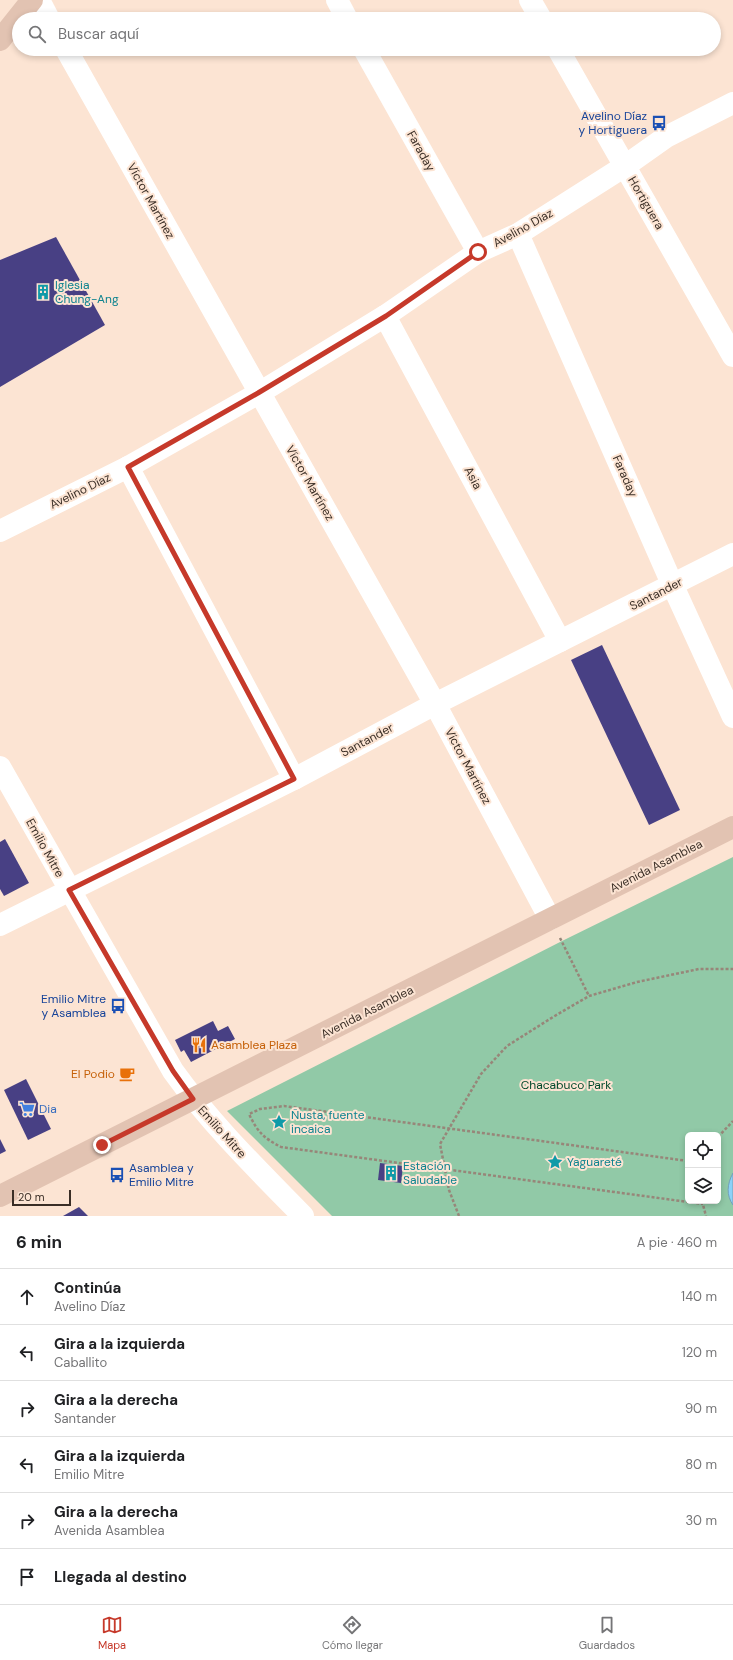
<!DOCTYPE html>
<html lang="es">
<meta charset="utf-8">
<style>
:root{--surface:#fff;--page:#f2f2f2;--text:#202124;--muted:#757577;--line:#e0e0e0;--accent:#c6392a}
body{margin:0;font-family:"DM Sans",sans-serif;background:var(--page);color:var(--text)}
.controls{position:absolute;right:12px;bottom:12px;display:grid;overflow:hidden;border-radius:6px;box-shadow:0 2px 6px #0003}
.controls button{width:36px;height:36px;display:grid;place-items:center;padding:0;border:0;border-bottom:1px solid var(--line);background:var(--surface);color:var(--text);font:20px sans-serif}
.scale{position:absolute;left:12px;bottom:10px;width:59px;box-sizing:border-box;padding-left:4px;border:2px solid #3a2e26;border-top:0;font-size:11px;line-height:14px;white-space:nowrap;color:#3a2e26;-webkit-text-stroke:3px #fce4d3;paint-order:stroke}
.stop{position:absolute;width:12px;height:12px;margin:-9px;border:3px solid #c6392a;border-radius:50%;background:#fff}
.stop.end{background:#c6392a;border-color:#fff;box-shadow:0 1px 4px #0008}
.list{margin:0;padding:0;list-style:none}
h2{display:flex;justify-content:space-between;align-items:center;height:52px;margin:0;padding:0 16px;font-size:17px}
h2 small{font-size:13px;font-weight:400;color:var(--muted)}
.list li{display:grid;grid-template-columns:26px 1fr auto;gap:12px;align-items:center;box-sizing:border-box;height:56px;padding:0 16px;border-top:1px solid var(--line)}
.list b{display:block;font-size:15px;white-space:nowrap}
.list p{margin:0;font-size:13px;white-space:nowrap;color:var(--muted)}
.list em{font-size:13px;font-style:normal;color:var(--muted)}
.icon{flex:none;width:22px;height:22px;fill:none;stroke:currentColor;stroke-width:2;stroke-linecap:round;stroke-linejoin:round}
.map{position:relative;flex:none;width:733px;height:1216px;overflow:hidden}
.search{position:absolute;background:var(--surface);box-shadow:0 2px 6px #0003;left:12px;right:12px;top:12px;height:44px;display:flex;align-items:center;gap:10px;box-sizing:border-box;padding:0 14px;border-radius:22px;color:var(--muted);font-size:15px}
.sheet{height:388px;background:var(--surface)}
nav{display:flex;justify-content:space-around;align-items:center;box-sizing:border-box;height:56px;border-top:1px solid var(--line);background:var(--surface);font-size:11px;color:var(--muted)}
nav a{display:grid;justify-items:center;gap:2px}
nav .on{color:var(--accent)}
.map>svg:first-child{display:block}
</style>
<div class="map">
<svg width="733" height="1216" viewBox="0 0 733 1216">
<rect width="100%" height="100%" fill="#fce4d3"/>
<path fill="#91c9a7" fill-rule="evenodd" d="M733,857V1216H332L227,1111L562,941ZM688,1135H718V1201H688Z"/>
<path fill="#8cd1f8" stroke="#73a0b9" d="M733,1173V1205C726,1195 727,1184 733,1173Z"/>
<g fill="#484084">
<path d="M56,237L105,325L0,387V260Z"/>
<path d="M602,645L680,810L649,825L571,660Z"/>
<path d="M5,839L29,883L4,896L0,889V842Z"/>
<path d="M213,1021L218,1031L228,1026L235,1039L191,1062L184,1050L181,1052L175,1040Z"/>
<path d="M26,1079L51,1129L28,1140L4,1090Z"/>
<path d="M0,1139L6,1151L0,1154Z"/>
<path d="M380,1163L403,1166L401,1183L378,1180Z"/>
<path d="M79,1207L88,1216H63Z"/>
</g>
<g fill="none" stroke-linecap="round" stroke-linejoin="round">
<g stroke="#978679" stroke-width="2.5" stroke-dasharray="3 2" stroke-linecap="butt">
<path d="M560,938L589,996"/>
<path d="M718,1137L733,1121"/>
<path d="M688,1161L284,1106L260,1109L249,1114C258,1133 264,1138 281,1147L703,1204"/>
<path d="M702,1201L706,1216"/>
<path d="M459,1216L449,1190L440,1144L481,1074L507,1046L553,1017L589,996L637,982L699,969H733"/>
</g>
<g stroke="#fff" stroke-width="22">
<path d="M39,0L49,19"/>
<path d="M337,0L347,19"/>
<path d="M530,0L541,19"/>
<path d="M66,49L435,704L550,919"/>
<path d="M364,49L478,252"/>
<path d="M558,49L733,356"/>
<path d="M518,234L673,586L733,717"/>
<path d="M385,316L560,641"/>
<path d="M128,467L294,779"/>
<path d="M0,531L128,467L259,393L385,316L478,252L518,234L625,166L666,137L733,103"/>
<path d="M0,767L173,1071C211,1124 257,1169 303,1216"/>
<path d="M0,925L294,779L435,704L733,554"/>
</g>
<g stroke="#e2c3b2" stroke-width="22">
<path d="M0,40L32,0"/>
<path d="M0,1196L733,827"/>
</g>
</g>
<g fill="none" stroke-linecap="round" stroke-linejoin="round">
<path stroke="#c6392a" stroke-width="5" d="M102,1145L193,1099L173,1071L69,890L294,779L128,467L258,393L386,316L478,252"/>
</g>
<defs>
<symbol id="bus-bare" viewBox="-9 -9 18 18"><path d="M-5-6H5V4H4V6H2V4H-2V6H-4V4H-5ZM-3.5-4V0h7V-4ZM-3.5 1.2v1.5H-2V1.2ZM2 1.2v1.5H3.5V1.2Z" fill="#1a4fb4" stroke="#fce4d3" stroke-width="2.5" paint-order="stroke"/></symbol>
<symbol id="building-bare" viewBox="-9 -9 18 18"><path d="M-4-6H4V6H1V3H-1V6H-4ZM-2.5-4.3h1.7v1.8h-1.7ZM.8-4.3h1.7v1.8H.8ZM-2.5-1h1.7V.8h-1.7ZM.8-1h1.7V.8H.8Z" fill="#0f9aa8" stroke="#fce4d3" stroke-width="2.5" paint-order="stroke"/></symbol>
<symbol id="restaurant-bare" viewBox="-9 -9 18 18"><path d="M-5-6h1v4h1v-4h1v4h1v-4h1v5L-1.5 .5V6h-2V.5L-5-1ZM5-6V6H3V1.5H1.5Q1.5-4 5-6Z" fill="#e8710a" stroke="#fce4d3" stroke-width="2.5" paint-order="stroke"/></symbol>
<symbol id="cafe-bare" viewBox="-9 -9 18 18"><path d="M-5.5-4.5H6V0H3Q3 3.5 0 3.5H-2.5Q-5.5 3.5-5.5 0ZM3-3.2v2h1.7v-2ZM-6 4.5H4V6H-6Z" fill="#e8710a" stroke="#fce4d3" stroke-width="2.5" paint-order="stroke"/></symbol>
<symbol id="supermarket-bare" viewBox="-9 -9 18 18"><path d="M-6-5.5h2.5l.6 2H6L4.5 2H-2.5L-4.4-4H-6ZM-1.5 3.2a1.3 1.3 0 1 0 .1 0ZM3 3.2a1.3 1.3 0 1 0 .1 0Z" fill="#3f7fe0" stroke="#fce4d3" stroke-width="2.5" paint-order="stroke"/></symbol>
<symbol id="sight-bare" viewBox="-9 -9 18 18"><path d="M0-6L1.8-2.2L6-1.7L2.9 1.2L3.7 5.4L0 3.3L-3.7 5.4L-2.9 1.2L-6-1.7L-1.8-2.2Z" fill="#0f9aa8" stroke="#fce4d3" stroke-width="2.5" paint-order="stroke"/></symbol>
</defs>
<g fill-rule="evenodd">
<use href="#bus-bare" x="648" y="112" width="22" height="22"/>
<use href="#building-bare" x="32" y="281" width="22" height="22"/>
<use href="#bus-bare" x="107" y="995" width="22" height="22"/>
<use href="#restaurant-bare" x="188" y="1034" width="22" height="22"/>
<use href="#cafe-bare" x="116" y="1063" width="22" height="22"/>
<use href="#supermarket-bare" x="16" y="1098" width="22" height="22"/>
<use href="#sight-bare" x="268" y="1111" width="22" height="22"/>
<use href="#sight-bare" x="544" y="1151" width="22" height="22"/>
<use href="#building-bare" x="380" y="1162" width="22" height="22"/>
<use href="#bus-bare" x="106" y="1164" width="22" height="22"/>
</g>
<g text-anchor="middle" stroke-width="4" stroke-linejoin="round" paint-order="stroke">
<g font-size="12" fill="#164399" stroke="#fce4d3" text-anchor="end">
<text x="647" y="120">Avelino Díaz<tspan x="647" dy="14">y Hortiguera</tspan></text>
<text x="106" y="1003">Emilio Mitre<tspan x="106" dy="14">y Asamblea</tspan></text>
<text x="129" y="1172" text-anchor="start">Asamblea y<tspan x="129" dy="14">Emilio Mitre</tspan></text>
</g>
<g font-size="12" fill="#3a2e26" stroke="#fce4d3">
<text transform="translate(421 151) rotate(61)" y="4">Faraday</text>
<text transform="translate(151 201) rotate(61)" y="4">Víctor Martínez</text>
<text transform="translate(646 203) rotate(60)" y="4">Hortiguera</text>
<text transform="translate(523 228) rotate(-29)" y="4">Avelino Díaz</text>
<text transform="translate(625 476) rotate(66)" y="4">Faraday</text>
<text transform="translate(473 478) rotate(62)" y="4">Asia</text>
<text transform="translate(310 483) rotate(60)" y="4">Víctor Martínez</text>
<text transform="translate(80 491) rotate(-26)" y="4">Avelino Díaz</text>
<text transform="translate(656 594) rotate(-27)" y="4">Santander</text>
<text transform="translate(367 740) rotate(-28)" y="4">Santander</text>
<text transform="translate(468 766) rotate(62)" y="4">Víctor Martínez</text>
<text transform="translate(45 848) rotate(61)" y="4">Emilio Mitre</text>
<text transform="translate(656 866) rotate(-27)" y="4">Avenida Asamblea</text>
<text transform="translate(367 1012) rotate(-27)" y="4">Avenida Asamblea</text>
<text transform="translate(222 1132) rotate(48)" y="4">Emilio Mitre</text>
</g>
<g font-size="12" fill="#0d838f" stroke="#fce4d3" text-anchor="start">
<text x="55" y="289">Iglesia<tspan x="55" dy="14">Chung-Ang</tspan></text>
<text x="291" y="1119">Ñusta, fuente<tspan x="291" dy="14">incaica</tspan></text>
<text x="567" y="1166">Yaguareté</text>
<text x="403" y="1170">Estación<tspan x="403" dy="14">Saludable</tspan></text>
</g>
<g font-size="12" fill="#c56008" stroke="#fce4d3" text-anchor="start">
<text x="211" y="1049">Asamblea Plaza</text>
<text x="115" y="1078" text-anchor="end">El Podio</text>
</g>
<g font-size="12" fill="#00492b" stroke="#fce4d3">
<text x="566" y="1089">Chacabuco Park</text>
</g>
<g font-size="12" fill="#366cbe" stroke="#fce4d3" text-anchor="start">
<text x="39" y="1113">Dia</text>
</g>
</g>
</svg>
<div class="controls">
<button><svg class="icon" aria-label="locate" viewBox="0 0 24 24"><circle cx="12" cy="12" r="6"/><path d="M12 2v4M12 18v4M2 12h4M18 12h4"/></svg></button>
<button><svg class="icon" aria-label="layers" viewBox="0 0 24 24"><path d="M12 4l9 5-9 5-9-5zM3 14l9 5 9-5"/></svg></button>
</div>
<div class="scale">20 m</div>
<div class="stop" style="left:478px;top:252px"></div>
<div class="stop end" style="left:102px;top:1145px"></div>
<div class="search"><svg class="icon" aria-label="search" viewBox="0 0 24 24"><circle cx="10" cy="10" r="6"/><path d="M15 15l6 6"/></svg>Buscar aquí</div>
</div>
<section class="sheet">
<h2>6 min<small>A pie · 460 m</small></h2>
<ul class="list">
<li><svg class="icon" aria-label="ahead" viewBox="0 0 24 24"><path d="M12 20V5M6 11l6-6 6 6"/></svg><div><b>Continúa</b><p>Avelino Díaz</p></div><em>140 m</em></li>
<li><svg class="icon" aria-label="left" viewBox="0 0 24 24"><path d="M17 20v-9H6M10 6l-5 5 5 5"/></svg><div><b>Gira a la izquierda</b><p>Caballito</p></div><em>120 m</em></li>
<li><svg class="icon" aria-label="right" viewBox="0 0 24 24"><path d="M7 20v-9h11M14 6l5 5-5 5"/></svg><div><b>Gira a la derecha</b><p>Santander</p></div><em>90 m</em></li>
<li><svg class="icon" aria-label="left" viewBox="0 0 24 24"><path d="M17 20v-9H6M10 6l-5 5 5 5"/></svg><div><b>Gira a la izquierda</b><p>Emilio Mitre</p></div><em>80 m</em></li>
<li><svg class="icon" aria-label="right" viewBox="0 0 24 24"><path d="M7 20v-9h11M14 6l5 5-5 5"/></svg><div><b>Gira a la derecha</b><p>Avenida Asamblea</p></div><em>30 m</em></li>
<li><svg class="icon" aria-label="arrive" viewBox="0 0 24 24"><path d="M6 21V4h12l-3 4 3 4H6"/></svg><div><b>Llegada al destino</b></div></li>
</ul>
</section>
<nav>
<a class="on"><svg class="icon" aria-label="map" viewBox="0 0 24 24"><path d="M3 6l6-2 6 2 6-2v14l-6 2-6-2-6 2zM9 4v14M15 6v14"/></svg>Mapa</a>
<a><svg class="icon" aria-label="directions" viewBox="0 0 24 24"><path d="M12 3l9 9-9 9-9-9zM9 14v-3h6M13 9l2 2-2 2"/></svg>Cómo llegar</a>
<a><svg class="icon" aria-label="saved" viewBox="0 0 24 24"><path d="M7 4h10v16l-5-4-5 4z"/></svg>Guardados</a>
</nav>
